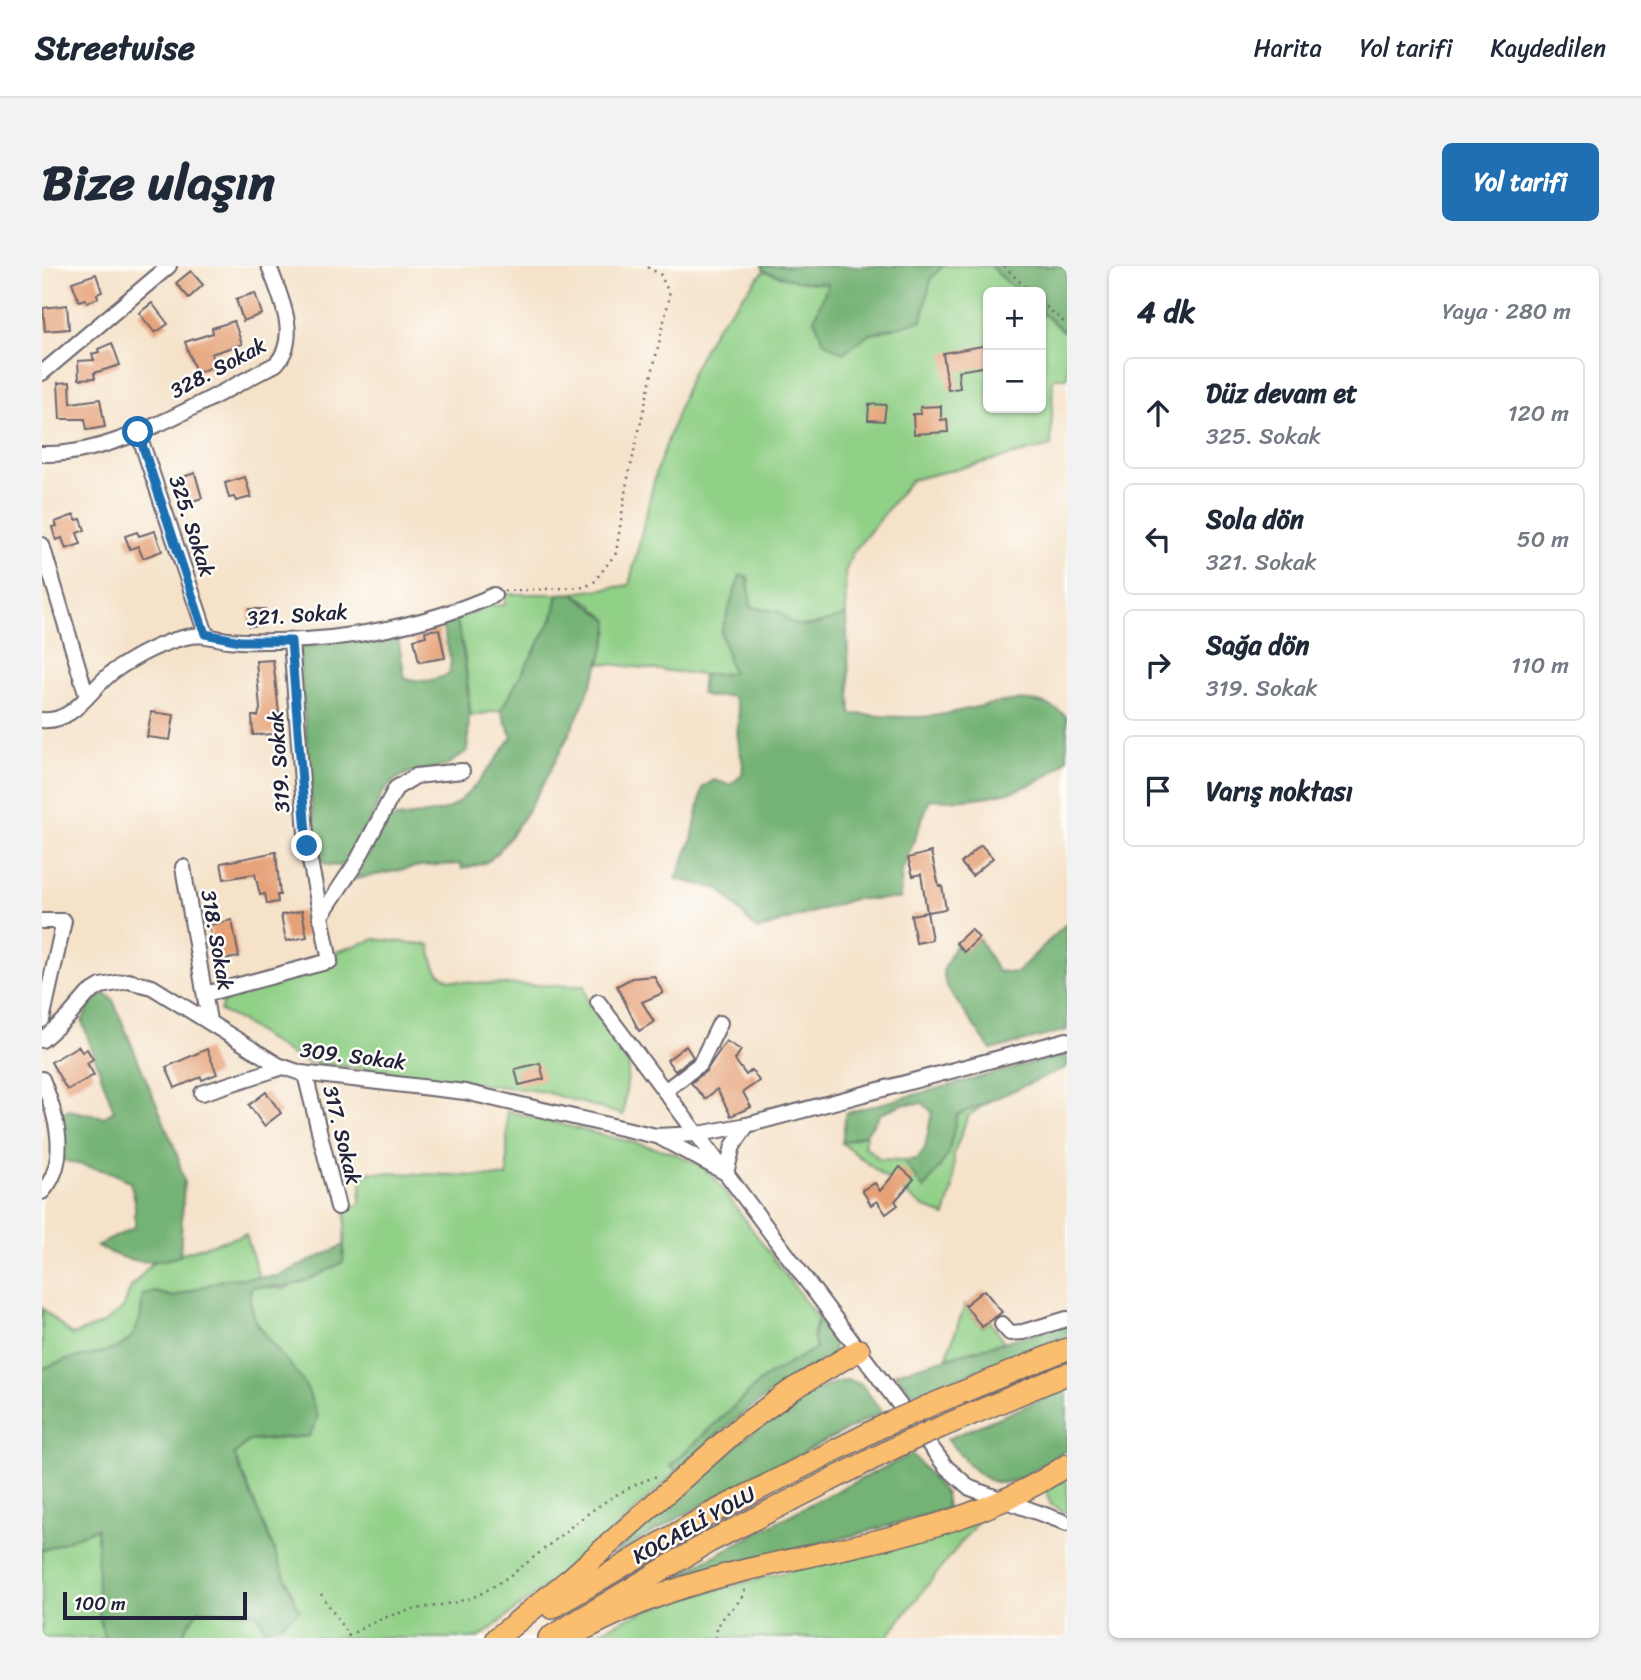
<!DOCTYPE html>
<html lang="tr">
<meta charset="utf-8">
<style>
:root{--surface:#fff;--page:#f2f2f3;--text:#1f2937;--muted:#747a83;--line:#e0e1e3;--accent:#1f6fb2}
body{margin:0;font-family:Sriracha,sans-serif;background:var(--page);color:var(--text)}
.controls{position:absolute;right:21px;top:21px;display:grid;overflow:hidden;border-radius:10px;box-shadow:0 2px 5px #0004}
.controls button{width:63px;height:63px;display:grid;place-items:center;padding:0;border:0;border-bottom:2px solid var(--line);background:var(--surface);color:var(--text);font:35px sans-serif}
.scale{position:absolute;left:21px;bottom:18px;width:184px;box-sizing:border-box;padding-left:7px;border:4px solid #22223b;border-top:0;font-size:19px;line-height:24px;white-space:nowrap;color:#22223b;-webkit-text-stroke:5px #fdfcf7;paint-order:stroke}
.stop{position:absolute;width:21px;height:21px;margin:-16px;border:5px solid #1f6fb2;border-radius:50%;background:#fff}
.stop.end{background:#1f6fb2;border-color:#fff;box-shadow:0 2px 7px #0008}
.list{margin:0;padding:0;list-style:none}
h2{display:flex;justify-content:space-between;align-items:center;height:91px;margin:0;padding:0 28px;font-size:30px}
h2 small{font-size:23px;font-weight:400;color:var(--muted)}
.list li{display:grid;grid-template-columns:46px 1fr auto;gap:21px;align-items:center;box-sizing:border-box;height:112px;margin:0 14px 14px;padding:0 14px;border:2px solid var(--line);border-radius:10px}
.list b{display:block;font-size:26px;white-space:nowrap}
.list p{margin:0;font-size:23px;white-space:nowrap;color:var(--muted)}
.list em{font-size:23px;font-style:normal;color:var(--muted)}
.icon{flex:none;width:38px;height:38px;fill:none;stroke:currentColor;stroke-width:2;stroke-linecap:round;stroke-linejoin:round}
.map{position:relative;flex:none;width:1025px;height:1372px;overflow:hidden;border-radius:10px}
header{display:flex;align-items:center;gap:42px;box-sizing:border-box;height:98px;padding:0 35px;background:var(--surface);border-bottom:2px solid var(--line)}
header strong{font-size:33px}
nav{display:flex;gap:38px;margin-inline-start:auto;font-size:24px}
.intro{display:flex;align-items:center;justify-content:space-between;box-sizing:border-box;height:168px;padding:0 42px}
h1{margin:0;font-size:49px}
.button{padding:18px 32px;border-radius:10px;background:var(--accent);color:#fff;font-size:24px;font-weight:700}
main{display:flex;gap:42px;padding:0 42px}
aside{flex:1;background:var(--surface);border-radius:10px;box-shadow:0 2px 5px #0004}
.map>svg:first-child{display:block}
</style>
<header>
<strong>Streetwise</strong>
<nav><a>Harita</a><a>Yol tarifi</a><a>Kaydedilen</a></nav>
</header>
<div class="intro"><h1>Bize ulaşın</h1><a class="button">Yol tarifi</a></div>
<main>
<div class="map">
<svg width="1025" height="1372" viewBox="0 0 1025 1372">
<rect width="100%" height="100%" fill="#fdfcf7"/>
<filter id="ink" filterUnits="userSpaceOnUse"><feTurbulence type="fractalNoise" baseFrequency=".0143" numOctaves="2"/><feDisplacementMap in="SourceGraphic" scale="14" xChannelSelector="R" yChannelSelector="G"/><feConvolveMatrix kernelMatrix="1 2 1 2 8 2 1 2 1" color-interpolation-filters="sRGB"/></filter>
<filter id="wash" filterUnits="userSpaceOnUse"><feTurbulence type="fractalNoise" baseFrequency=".00686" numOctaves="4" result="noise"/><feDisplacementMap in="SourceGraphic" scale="28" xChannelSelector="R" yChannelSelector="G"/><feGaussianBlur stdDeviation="1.57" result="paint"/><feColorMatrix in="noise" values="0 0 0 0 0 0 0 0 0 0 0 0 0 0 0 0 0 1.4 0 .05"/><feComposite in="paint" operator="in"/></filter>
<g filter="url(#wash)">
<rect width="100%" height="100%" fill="#f5e2c9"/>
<g fill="#91d087" stroke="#5a7961" stroke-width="2">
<path d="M901,0H948L976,26H946V142H999V46L1025,68V112H1011L1009,180L869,214L810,288L803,307L804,349C780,357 755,370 738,346L709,341L706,312L679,366L690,408L661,409L558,397L567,364L550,338L531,327L587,319L614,207L649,108L673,62L722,5L755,15L786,18L801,87L826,69L880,54L889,12Z"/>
<path d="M463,328H516L511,352L459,444L429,450L423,390L414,351L447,340L463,339Z"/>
<path d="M333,673L388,679C390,691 392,706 404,712C418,720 518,719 542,720L545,733L587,800L581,849L503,826L260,795C231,780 208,757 178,745L183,732L192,727L289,700L296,696L294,686Z"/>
<path d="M948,835L926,850L912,887L911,921L903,950L878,939L800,877L824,868L822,880L838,893L861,894L882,923L906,889L915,849Z"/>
<path d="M465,845L629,886L654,897L670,909L776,1053L771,1069L774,1082L722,1112L628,1200L635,1205L551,1284L437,1372H144L142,1365L156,1344L215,1347L257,1344L192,1188L207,1175L267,1170L235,1084L213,1053L207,1029L210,1020L242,1023L301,996L304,942L318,938L320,906L465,911Z"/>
<path d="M204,968L217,1012L183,1013L131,1031L113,1026C106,1041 101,1058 92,1071C81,1088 21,1092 0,1103V1042L30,1069L62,1057L81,1042L89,1021L111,996Z"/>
<path d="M923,1039L940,1061L948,1055L962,1076L904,1092Z"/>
<path d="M1025,1209V1247L1009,1239L1004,1224Z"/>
<path d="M940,1250L844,1372H547C594,1342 655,1329 708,1315C786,1295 865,1277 940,1250Z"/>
<path d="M56,1262V1344L62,1372H0V1285Z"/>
</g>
<g fill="#74b274" stroke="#4b6a58" stroke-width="2">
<path d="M720,0H901L889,12L880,54L826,69L801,87L782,76L772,53L786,18L755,15L722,5Z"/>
<path d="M948,0H1025V68L999,46V26H976Z"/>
<path d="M698,309L706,312L709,341L739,346C755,370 780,357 804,349L809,448C835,449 864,453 890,450C935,445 988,417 1025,451V493C995,528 931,536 888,533L860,605L858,633H812L715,664L678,623L634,613L650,573L661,521L672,514L688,519L700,509C703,491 697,490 696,475C693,455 702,450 690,430L666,431L659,427L661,409L690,407L679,366Z"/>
<path d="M531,327L567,354C568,399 485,561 450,592C444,599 429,600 420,603L419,598L378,600L314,613L346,553C364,550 387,550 405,543C425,535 457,490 470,471L459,444L511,352L516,328Z"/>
<path d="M414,351C424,396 430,439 425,485L404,500L366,507L354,513L340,527L317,580L299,600L286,599L274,591L257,382L355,366L363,413L386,415L407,409L409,395L399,355Z"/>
<path d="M1025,657V764L949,784L904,720L901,705L914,677L922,685L937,672L955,705L974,707Z"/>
<path d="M63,727L71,734L134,885L142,915L138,990C107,1000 84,996 55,980L93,961V935L88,916L71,907L20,894L18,848L26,844L62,851L72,845L40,755L48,739Z"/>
<path d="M1025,788V801L915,849L906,889L882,923L861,894L875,893L883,882L890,846L881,837L860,838L838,848L824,868L800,877L804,847Z"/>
<path d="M302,979L301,996C265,1016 252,1024 210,1020C196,1058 249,1091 264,1121C269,1131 272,1142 276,1152L267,1170L207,1175L192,1188L257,1344L238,1359L222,1362L215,1347L157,1344L142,1365L144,1372H62L56,1344L55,1262L0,1285V1103C49,1078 101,1102 100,1029L113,1026L131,1031L183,1013L236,1010Z"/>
<path d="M776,1053L793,1074L791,1088C732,1121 684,1159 635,1205L628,1200L722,1112L774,1082L771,1069Z"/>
<path d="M1025,1058V1070L872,1129L853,1107Z"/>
<path d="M808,1114L820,1119L840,1146L660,1239L568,1291C615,1249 749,1117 808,1114Z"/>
<path d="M1025,1123V1184C961,1222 956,1237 905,1173Z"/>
<path d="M870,1188L903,1228L905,1243L817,1268L631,1312L774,1235Z"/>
</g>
<g id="blocks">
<g fill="#e6a177">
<path d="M149,5L161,19L147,32L134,17Z"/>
<path d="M54,8L60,26L55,28L56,32L45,37L43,33L37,35L30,16Z"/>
<path d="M213,27L220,48L201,55L194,33Z"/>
<path d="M110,37L126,58L113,67L97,47Z"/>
<path d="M25,39L27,63L3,65L1,42Z"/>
<path d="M192,55L200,78L169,88L173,100L154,107L143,76L171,67L170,62Z"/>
<path d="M70,77L78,99L52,107L53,112L37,113L36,95L52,94L50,88L57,86L56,83Z"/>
<path d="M946,79V100L916,105L918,122L906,124L901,87Z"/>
<path d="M28,116L29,137L58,133L63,161L45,164L43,153H18L16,117Z"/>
<path d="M827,138L844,139L842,155L826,154Z"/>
<path d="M899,140V154L905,153L906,166L872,168L871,148H879L878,141Z"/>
<path d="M153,207L160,232L140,238L135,221L143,219L141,211Z"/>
<path d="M203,211L209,231L194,235L192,231L187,232L183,217Z"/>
<path d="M32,249L34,254L39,253L43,264L35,267L39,278L24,283L20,272L14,274L10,261L15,260L13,256Z"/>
<path d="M113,265L120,285L101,292L96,280L88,283L83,270L95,266L97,270Z"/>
<path d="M207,343H223V359L207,360Z"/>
<path d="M397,363L403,392L377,396L372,373L384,370L383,365Z"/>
<path d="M231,394L238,456H234V468L211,469L210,450H216L218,443L214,395Z"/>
<path d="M109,446L132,449L128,474L105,471Z"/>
<path d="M939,579L951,592L930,610L919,597Z"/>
<path d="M234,586L238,629H235L236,636L225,638L223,628L218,629L213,608L182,613L179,597Z"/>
<path d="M889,586L897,620H900L904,643L885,646L879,608L871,610L866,592Z"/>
<path d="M260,645L265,671L244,675L239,649Z"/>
<path d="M885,646L890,674L874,677L869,649Z"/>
<path d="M190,654L197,691L174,695L167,659Z"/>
<path d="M929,663L937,672L922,686L914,677Z"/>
<path d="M612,710L621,727L600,736L612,756L597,765L575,720L590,712Z"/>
<path d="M684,775L699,784L693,794L704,809L710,804L717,815L701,826L709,841L689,850L675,823L663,833L649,817L664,805Z"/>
<path d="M36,780L40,786L45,783L51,793L45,797L52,809L25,824L9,796Z"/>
<path d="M644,780L651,791L633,805L625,794Z"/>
<path d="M165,783L175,808L160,814L159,811L133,822L124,801Z"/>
<path d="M498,797L502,813L477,819L473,803Z"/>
<path d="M224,826L239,847L222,860L207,839Z"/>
<path d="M858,901L872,913L853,935L856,939L844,948L835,935L829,939L820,924L833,917L838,925Z"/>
<path d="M942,1024L960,1046L940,1061L923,1039Z"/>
</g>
</g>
</g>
<g filter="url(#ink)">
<use href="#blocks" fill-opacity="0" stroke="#6c656d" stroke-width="2"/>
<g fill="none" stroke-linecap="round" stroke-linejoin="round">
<defs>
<g id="minor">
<path d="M0,107L127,0"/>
<path d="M96,166L164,368"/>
<path d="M0,188C73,191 169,131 234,98C259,71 238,31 227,0"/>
<path d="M0,279L45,431"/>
<path d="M0,454C33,457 48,422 72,405C94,390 118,377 144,371C160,367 170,372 186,374C202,376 218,375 234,375C304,375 389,358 452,329"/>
<path d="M141,601L167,755"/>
<path d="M278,651L314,597L354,522L374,510L420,505"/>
<path d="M0,655H22L0,754"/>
<path d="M163,728L288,695L265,580L249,375"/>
<path d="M556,736L904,1201L928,1222L1025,1257"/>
<path d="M0,774L26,751L46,728L59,720L86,715L110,721L236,799L259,807L423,826L614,870L657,868L705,859L1025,774"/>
<path d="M263,808L296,941"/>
<path d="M0,813C14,848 29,895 0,926"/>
<path d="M624,824L658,798L678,757"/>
<path d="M160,827L241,801"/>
<path d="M619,872L684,907L691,880L705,859"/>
<path d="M960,1058L968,1067L981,1066L1025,1053"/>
</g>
<g id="highway">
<path d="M884,1141L1025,1083"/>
<path d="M899,1161L1025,1108"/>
<path d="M510,1342L666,1249L845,1158"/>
<path d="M455,1372L529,1312L696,1163L751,1123L817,1084"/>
<path d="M507,1372L667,1276L858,1179"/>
<path d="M525,1372C563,1352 601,1334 642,1321C768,1281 913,1276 1025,1199"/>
</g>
</defs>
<use href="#minor" stroke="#6c656d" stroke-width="18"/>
<use href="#highway" stroke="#6c656d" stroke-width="24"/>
<g stroke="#6c656d" stroke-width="2.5" stroke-dasharray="2 5" stroke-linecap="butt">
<path d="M962,0L988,26"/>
<path d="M999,36L1025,59"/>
<path d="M462,325L543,321L552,316L574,287L584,221L628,29L618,8L603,0"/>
<path d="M279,1328L308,1372"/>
<path d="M306,1370C325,1359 343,1350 365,1345C391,1339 417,1339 442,1326C507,1289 543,1234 618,1209"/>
<path d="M673,1372C677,1344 701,1341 703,1322"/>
</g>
<use href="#minor" stroke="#fff" stroke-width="14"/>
<use href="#highway" stroke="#fbbe6e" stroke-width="21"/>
<defs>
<g id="highway-bridge">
<path d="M845,1158L884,1141"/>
<path d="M858,1179L899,1161"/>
</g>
</defs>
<use href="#highway-bridge" stroke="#6c656d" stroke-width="24" stroke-linecap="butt"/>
<use href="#highway-bridge" stroke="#fbbe6e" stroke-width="21"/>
</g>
</g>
<g fill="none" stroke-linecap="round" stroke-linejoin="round" filter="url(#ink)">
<path stroke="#1f6fb2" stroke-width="9" d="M96,166L163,368L198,375H249L265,580"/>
</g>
<g text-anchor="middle" stroke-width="5" stroke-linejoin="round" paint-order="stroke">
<g font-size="21" fill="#22223b" stroke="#fdfcf7">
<text transform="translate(176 102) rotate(-28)" y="7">328. Sokak</text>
<text transform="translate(150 260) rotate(72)" y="7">325. Sokak</text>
<text transform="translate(255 349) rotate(-4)" y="7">321. Sokak</text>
<text transform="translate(237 496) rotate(-94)" y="7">319. Sokak</text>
<text transform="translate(175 674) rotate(80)" y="7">318. Sokak</text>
<text transform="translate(311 790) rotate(7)" y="7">309. Sokak</text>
<text transform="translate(300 869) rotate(76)" y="7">317. Sokak</text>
<text transform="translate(652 1259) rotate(-29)" y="7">KOCAELİ YOLU</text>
</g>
</g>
</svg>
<div class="controls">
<button>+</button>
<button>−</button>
</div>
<div class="scale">100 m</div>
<div class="stop" style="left:96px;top:166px"></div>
<div class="stop end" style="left:265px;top:580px"></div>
</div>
<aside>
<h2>4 dk<small>Yaya · 280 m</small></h2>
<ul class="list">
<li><svg class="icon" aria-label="ahead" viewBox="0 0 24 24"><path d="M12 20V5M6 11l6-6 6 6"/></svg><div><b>Düz devam et</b><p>325. Sokak</p></div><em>120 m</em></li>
<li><svg class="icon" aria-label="left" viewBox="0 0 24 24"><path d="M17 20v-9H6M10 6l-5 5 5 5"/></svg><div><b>Sola dön</b><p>321. Sokak</p></div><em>50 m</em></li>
<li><svg class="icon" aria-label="right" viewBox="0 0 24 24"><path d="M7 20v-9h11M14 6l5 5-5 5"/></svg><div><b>Sağa dön</b><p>319. Sokak</p></div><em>110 m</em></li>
<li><svg class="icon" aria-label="arrive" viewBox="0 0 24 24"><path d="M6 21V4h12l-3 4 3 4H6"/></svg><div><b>Varış noktası</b></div></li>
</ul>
</aside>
</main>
